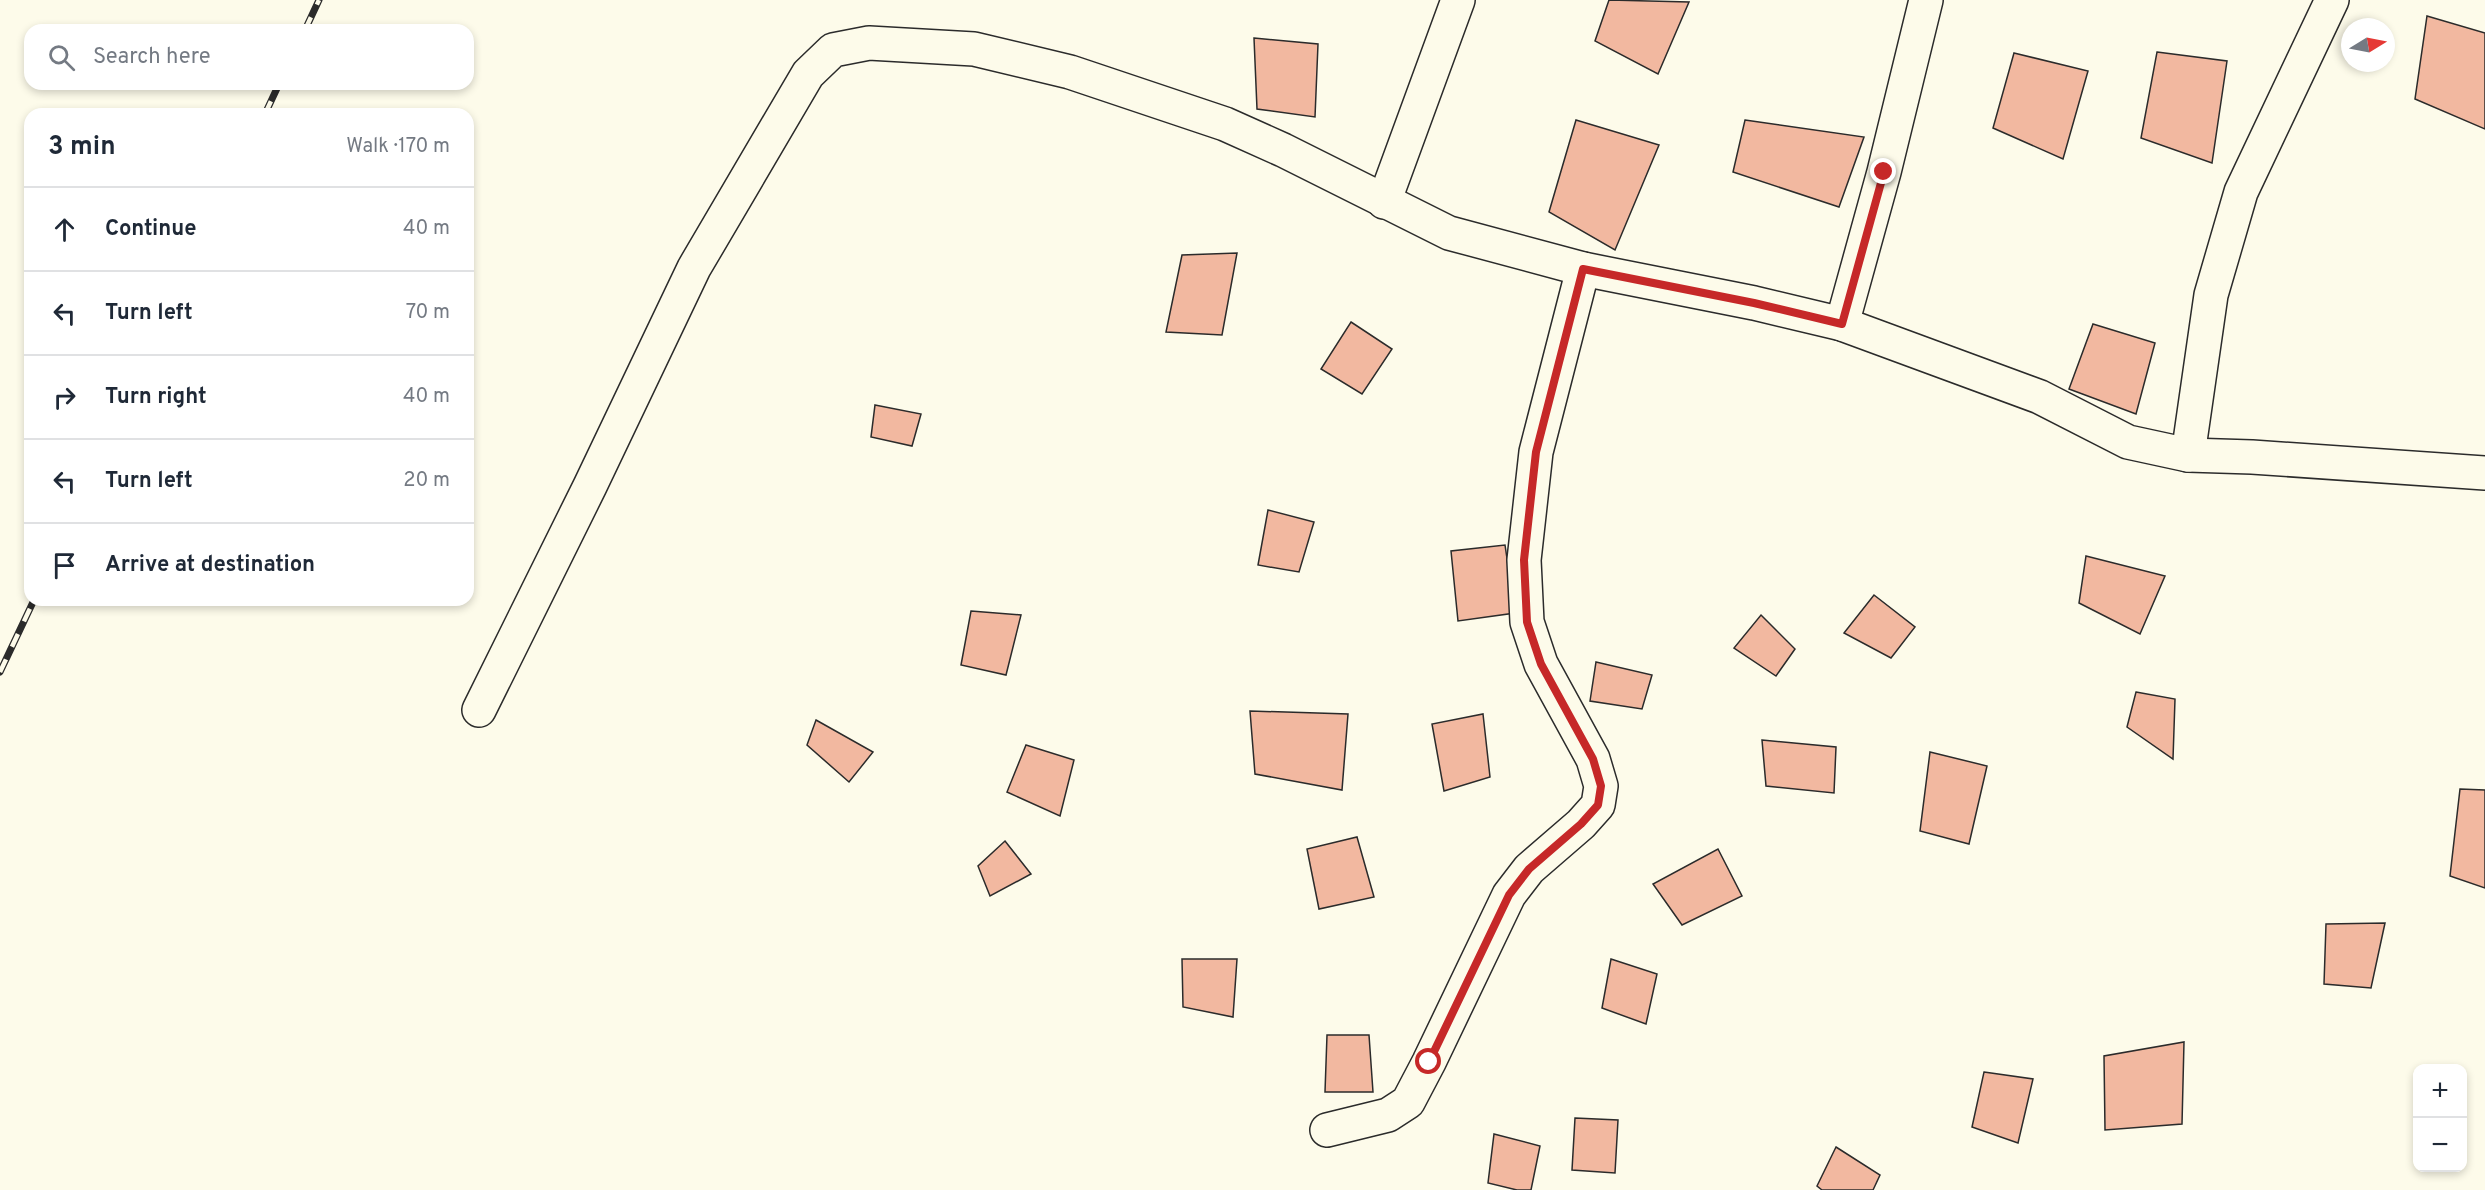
<!DOCTYPE html>
<meta charset="utf-8">
<style>
:root{--surface:#fff;--page:#f6f6f7;--text:#1f2937;--muted:#747a83;--line:#e0e1e3}
body{margin:0;font-family:Overpass,sans-serif;background:var(--page);color:var(--text)}
.controls{position:absolute;right:18px;bottom:18px;display:grid;overflow:hidden;border-radius:12px;box-shadow:0 3px 9px #0003}
.controls button{width:54px;height:54px;display:grid;place-items:center;padding:0;border:0;border-bottom:2px solid var(--line);background:var(--surface);color:var(--text);font:30px sans-serif}
.compass{position:absolute;left:2341px;top:18px;width:54px;height:54px;border-radius:50%;background:var(--surface);box-shadow:0 3px 9px #0003;rotate:80deg}
.stop{position:absolute;width:18px;height:18px;margin:-14px;border:4px solid #c62828;border-radius:50%;background:#fff}
.stop.end{background:#c62828;border-color:#fff;box-shadow:0 2px 6px #0008}
.list{margin:0;padding:0;list-style:none}
h2{display:flex;justify-content:space-between;align-items:center;height:78px;margin:0;padding:0 24px;font-size:26px}
h2 small{font-size:20px;font-weight:400;color:var(--muted)}
.list li{display:grid;grid-template-columns:39px 1fr auto;gap:18px;align-items:center;box-sizing:border-box;height:84px;padding:0 24px;border-top:2px solid var(--line)}
.list b{display:block;font-size:22px;white-space:nowrap}
.list em{font-size:20px;font-style:normal;color:var(--muted)}
.icon{flex:none;width:33px;height:33px;fill:none;stroke:currentColor;stroke-width:2;stroke-linecap:round;stroke-linejoin:round}
.map{position:relative;flex:none;width:2485px;height:1190px;overflow:hidden}
.search{position:absolute;background:var(--surface);box-shadow:0 3px 9px #0003;left:24px;top:24px;width:450px;height:66px;display:flex;align-items:center;gap:15px;box-sizing:border-box;padding:0 21px;border-radius:18px;color:var(--muted);font-size:22px}
.panel{position:absolute;background:var(--surface);box-shadow:0 3px 9px #0003;left:24px;top:108px;width:450px;height:498px;border-radius:18px}
.map>svg:first-child{display:block}
</style>
<div class="map">
<svg width="2485" height="1190" viewBox="0 0 2485 1190">
<rect width="100%" height="100%" fill="#fdfbea"/>
<g fill="#f2b8a0" stroke="#2b2b2b" stroke-width="1.5">
<path d="M1609,0L1689,2L1658,74L1595,41Z"/>
<path d="M2427,16L2485,33V129L2415,99Z"/>
<path d="M1254,38L1318,44L1315,117L1257,109Z"/>
<path d="M2157,52L2227,61L2212,163L2141,138Z"/>
<path d="M2014,53L2088,71L2063,159L1993,128Z"/>
<path d="M1576,120L1659,145L1615,250L1549,212Z"/>
<path d="M1745,120L1864,137L1839,207L1733,172Z"/>
<path d="M1237,253L1222,335L1166,332L1182,255Z"/>
<path d="M1351,322L1392,349L1362,394L1321,369Z"/>
<path d="M2093,324L2155,343L2136,414L2069,389Z"/>
<path d="M875,405L921,414L912,446L871,437Z"/>
<path d="M1268,510L1314,522L1299,572L1258,565Z"/>
<path d="M1505,545L1515,613L1458,621L1451,551Z"/>
<path d="M2086,556L2165,576L2140,634L2079,603Z"/>
<path d="M1874,595L1915,627L1891,658L1844,633Z"/>
<path d="M971,611L1021,615L1006,675L961,665Z"/>
<path d="M1761,615L1795,649L1776,676L1734,648Z"/>
<path d="M1596,662L1652,675L1642,709L1590,701Z"/>
<path d="M2136,692L2175,699L2173,759L2127,727Z"/>
<path d="M1250,711L1348,714L1342,790L1255,774Z"/>
<path d="M1483,714L1490,777L1444,791L1432,724Z"/>
<path d="M816,720L873,752L849,782L807,745Z"/>
<path d="M1762,740L1836,747L1834,793L1766,786Z"/>
<path d="M1026,745L1074,760L1060,816L1007,792Z"/>
<path d="M1930,752L1987,766L1969,844L1920,831Z"/>
<path d="M2460,789L2485,790V888L2450,876Z"/>
<path d="M1357,837L1374,897L1319,909L1307,849Z"/>
<path d="M1005,841L1031,874L990,896L978,866Z"/>
<path d="M1718,849L1742,896L1682,925L1653,884Z"/>
<path d="M2385,923L2371,988L2324,984L2326,924Z"/>
<path d="M1182,959H1237L1233,1017L1183,1007Z"/>
<path d="M1611,959L1657,974L1646,1024L1602,1008Z"/>
<path d="M1327,1035H1369L1373,1092H1325Z"/>
<path d="M2184,1042L2182,1124L2105,1130L2104,1056Z"/>
<path d="M1984,1072L2033,1079L2018,1143L1972,1127Z"/>
<path d="M1575,1118L1618,1120L1615,1173L1572,1170Z"/>
<path d="M1494,1134L1540,1146L1531,1190H1517L1488,1183Z"/>
<path d="M1836,1147L1880,1175L1873,1190H1822L1817,1186Z"/>
</g>
<g fill="none" stroke-linecap="round" stroke-linejoin="round">
<defs>
<g id="minor">
<path d="M1384,202L1458,0"/>
<path d="M1842,324L1884,172L1926,0"/>
<path d="M2188,455L2211,295L2241,192L2332,0"/>
<path d="M479,710L590,486L694,268L808,74L833,50L869,43L974,49L1070,72L1225,124L1283,150L1449,233L1583,269L1754,303L1842,324L2040,397L2128,442L2188,455L2252,457L2485,473"/>
<path d="M1327,1130L1388,1115L1408,1102L1429,1062L1509,895L1529,869L1581,824L1598,805L1601,786L1593,759L1541,664L1527,622L1524,560L1536,452L1583,269"/>
</g>
</defs>
<use href="#minor" stroke="#2b2b2b" stroke-width="36"/>
<use href="#minor" stroke="#fdfbea" stroke-width="33"/>
<defs>
<g id="rail">
<path d="M305,30L319,0"/>
<path d="M265,114L279,84"/>
<path d="M0,672L34,600"/>
</g>
</defs>
<use href="#rail" stroke="#2b2b2b" stroke-width="7"/>
<use href="#rail" stroke="#fdfbea" stroke-width="4.5" stroke-dasharray="14" stroke-linecap="butt"/>
</g>
<g fill="none" stroke-linecap="round" stroke-linejoin="round">
<path stroke="#c62828" stroke-width="8" d="M1429,1062L1509,895L1529,869L1581,824L1598,805L1601,786L1593,759L1541,664L1527,622L1524,560L1536,452L1583,269L1754,303L1842,324L1884,172"/>
</g>
</svg>
<div class="controls">
<button>+</button>
<button>−</button>
</div>
<svg class="compass" viewBox="-18 -18 36 36"><path d="M0-13l5 13h-10z" fill="#e53935"/><path d="M0 13l5-13h-10z" fill="#747a83"/></svg>
<div class="stop" style="left:1429px;top:1062px"></div>
<div class="stop end" style="left:1884px;top:172px"></div>
<div class="search"><svg class="icon" aria-label="search" viewBox="0 0 24 24"><circle cx="10" cy="10" r="6"/><path d="M15 15l6 6"/></svg>Search here</div>
<section class="panel">
<h2>3 min<small>Walk · 170 m</small></h2>
<ul class="list">
<li><svg class="icon" aria-label="ahead" viewBox="0 0 24 24"><path d="M12 20V5M6 11l6-6 6 6"/></svg><div><b>Continue</b></div><em>40 m</em></li>
<li><svg class="icon" aria-label="left" viewBox="0 0 24 24"><path d="M17 20v-9H6M10 6l-5 5 5 5"/></svg><div><b>Turn left</b></div><em>70 m</em></li>
<li><svg class="icon" aria-label="right" viewBox="0 0 24 24"><path d="M7 20v-9h11M14 6l5 5-5 5"/></svg><div><b>Turn right</b></div><em>40 m</em></li>
<li><svg class="icon" aria-label="left" viewBox="0 0 24 24"><path d="M17 20v-9H6M10 6l-5 5 5 5"/></svg><div><b>Turn left</b></div><em>20 m</em></li>
<li><svg class="icon" aria-label="arrive" viewBox="0 0 24 24"><path d="M6 21V4h12l-3 4 3 4H6"/></svg><div><b>Arrive at destination</b></div></li>
</ul>
</section>
</div>
